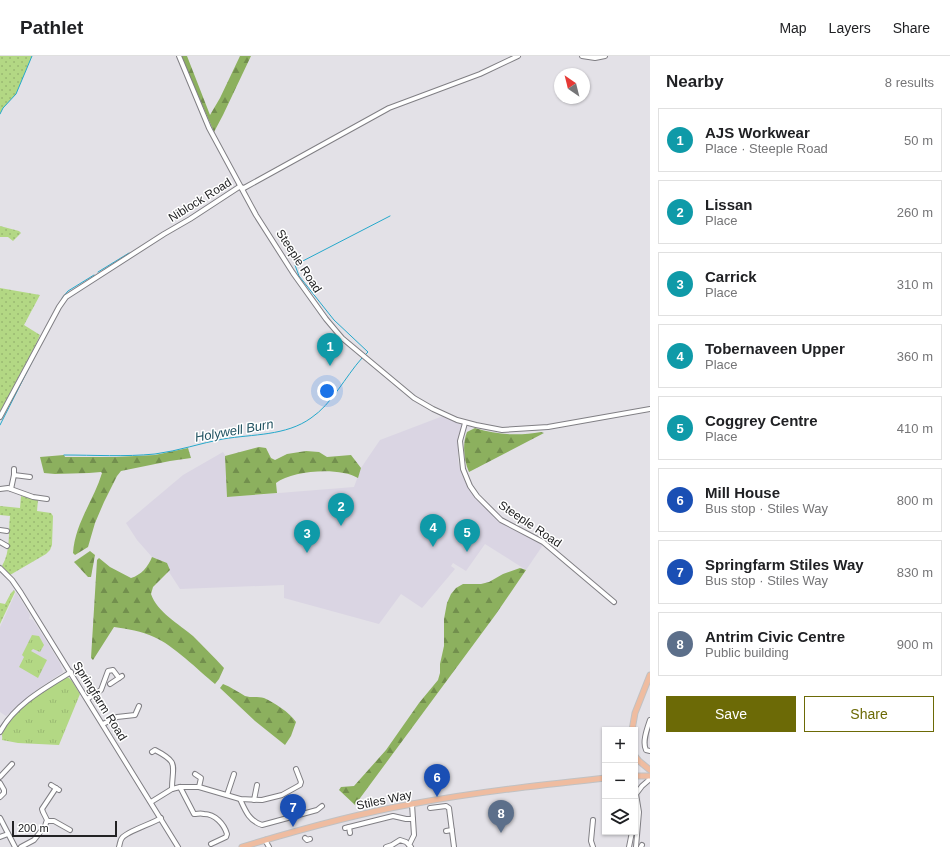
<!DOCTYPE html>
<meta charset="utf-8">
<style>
:root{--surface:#fff;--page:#f2f2f2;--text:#202124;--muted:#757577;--line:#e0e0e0;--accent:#6c6a06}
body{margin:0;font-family:Arial,sans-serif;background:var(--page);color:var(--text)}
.controls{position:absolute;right:12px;bottom:12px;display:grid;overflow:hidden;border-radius:0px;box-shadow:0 1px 3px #0004}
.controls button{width:36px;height:36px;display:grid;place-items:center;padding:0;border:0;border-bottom:1px solid var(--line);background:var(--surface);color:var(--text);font:20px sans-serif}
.compass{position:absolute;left:554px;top:12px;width:36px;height:36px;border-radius:50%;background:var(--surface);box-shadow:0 1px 3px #0004;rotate:325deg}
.scale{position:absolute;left:12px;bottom:10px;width:105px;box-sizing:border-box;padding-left:4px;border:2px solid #222224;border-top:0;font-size:11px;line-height:14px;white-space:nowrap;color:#222224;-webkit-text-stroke:3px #fff;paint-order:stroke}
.you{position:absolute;left:327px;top:335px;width:14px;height:14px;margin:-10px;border:3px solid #fff;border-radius:50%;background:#1a73e8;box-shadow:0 0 0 6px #1a73e833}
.badge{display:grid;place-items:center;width:26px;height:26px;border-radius:50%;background:var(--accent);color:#fff;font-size:13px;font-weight:700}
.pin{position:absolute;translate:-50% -33px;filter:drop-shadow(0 1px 2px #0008)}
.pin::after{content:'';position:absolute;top:21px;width:14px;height:12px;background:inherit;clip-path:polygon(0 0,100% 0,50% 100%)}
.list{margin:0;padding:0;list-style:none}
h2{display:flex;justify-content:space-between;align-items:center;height:52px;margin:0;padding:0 16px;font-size:17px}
h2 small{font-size:13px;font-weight:400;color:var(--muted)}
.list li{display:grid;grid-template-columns:26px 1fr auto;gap:12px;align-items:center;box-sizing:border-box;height:64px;margin:0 8px 8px;padding:0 8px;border:1px solid var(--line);border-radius:0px}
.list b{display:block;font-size:15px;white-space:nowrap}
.list p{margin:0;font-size:13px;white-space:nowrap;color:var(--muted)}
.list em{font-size:13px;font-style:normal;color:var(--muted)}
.actions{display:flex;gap:8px;padding:12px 16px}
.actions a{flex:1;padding:9px 0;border:1px solid var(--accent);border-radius:0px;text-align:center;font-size:14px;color:var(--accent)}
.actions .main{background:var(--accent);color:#fff}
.icon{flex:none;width:22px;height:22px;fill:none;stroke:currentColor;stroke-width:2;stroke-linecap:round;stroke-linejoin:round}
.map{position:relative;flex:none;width:650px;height:791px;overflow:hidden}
header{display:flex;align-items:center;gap:24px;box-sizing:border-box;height:56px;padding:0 20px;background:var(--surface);border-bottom:1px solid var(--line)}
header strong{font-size:19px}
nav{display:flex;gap:22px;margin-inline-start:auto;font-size:14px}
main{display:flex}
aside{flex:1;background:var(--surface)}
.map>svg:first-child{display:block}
</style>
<header>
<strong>Pathlet</strong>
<nav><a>Map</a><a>Layers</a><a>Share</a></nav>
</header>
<main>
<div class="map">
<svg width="650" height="791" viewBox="0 0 650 791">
<defs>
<pattern id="grass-dots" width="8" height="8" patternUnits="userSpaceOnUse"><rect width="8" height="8" fill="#b3d884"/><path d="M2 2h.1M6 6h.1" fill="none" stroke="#9ab972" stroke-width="1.8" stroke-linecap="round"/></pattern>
<pattern id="forest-firs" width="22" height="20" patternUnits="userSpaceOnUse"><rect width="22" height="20" fill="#8cb05e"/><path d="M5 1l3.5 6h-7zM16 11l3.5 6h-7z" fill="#728f4d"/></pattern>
<pattern id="park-tufts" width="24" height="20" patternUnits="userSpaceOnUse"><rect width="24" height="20" fill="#b3d884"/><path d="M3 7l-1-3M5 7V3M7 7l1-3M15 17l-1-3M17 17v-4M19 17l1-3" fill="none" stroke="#9ab972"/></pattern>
</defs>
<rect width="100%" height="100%" fill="#e3e1e7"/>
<g fill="#dad5e3">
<path d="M443,360L462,367L458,388V405L462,419L470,435L480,447L501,465L543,489L526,514L485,488L466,515L453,507L451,510L455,513L422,552L401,538L379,568L284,542V529L180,533L169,516L170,514L167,507L152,501L137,484L126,467L183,419L223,396L225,399L228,441L354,431L361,412L380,384Z"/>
<path d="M16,536L30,559L29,563L33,564L60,607L63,616L35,635L6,660L0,656V571Z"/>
</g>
<g fill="url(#grass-dots)">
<path d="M0,0H32L16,38L3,52L0,58Z"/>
<path d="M0,170L19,175L21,177L13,185L8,181H0Z"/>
<path d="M0,232L40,239L24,269L40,279L36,288L0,356Z"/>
<path d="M21,440L38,444L37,455L51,457L53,460L52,489L50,494L46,498L10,519L2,510C11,495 8,477 10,460L0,459V450L20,452Z"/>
<path d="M14,534L15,536L0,568V547L5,548L11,537Z"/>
</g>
<g fill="url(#forest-firs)">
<path d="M181,0H187L210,59L220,42L240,0H251L223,59L214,76Z"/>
<path d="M475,372C497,379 519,380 541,376L544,377L469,416C464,405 462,388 467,376Z"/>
<path d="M259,391L266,392L271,402L275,404L287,398L306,395L319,396L327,401L351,399L361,412L358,422C340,411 293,414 276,427L277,437L227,441L225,400Z"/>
<path d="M188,392L191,402L170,405L121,415L117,420L104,446L95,467L88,491L75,499L73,497C75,467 94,444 102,417L101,416L89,417L55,418L44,417L40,401L64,399L65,401H116L155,399Z"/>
<path d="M90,495L95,499L91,521H88L74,506Z"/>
<path d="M152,501L167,507L170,514L153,531L151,538C157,556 179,568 193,580C203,590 214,601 224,612L219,623L215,628C198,614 173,589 154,581C142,575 127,573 114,571L93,604L91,602L97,504L99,502L110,511L131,522C141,519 148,511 152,501Z"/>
<path d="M520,512L526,514L496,558L355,749L339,734L341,731L354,730L386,694L419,647L438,624L440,617V608L444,590V563L447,547L451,538L456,532L463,528H481L489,526L503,518Z"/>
<path d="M223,628C231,631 238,636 245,640C251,642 258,640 264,642C275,647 289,656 296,666L291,680L285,689L255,665L220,632Z"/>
</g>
<g fill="url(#park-tufts)">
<path d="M32,579L39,580L44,589L40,596L33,593L31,595L47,604L38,622L19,611L24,601L22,599Z"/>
<path d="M68,621L72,625L80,638L59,689L18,687L2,684C3,681 1,678 2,675C7,660 53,627 68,621Z"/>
</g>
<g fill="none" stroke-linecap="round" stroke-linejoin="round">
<g stroke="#25a8cb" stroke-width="1">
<path d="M0,58L3,52L16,38L32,0"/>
<path d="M98,216L129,197"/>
<path d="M62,242L68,235L94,219"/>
<path d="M58,257L62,249"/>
<path d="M364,300L368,296L334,264L299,220L295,209L390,160"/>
<path d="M0,369L40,290"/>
<path d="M64,399C94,399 125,401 155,398C178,395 201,387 223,383C253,378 286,380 311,362C332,348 345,321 362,302"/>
</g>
<defs>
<g id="minor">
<path d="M179,0L209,72L256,159L293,217L326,263L342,282L414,342L433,353L457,364L476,369L502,374L548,371L650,353"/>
<path d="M582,0L595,2L605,0"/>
<path d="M0,361L59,251L66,241L164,178L190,163L239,131L244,132L389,52L480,18L518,0"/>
<path d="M465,367L460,385L463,413L470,430L477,440L501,464L543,486L614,546"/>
<path d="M14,413V419"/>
<path d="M0,433L8,432L33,441L47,443"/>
<path d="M11,433L14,419L30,421"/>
<path d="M0,474L7,475"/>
<path d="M0,486L7,490"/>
<path d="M0,512L12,524L21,537L178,791"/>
<path d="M110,628L122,620"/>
<path d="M87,643L101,634L108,615L113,614L119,622"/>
<path d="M650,664C647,673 642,686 646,694L650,695"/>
<path d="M103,668L117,661L135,659L139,650"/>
<path d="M0,676C15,648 45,632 71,616"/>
<path d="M152,696L155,694C180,707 172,709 172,733"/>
<path d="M195,718L201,722L199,731"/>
<path d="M0,721L12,708"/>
<path d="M0,727L4,734V737L0,741"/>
<path d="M51,729L59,734"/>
<path d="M180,731L194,758C198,758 200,757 204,758C215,758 224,768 227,778L226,781L211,788"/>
<path d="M635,732L639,756L636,791"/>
<path d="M636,738L642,730L650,723"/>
<path d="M227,739L234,718"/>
<path d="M240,743C245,754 249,765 262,769L317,754L322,750"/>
<path d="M254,744L257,729"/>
<path d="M151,746L172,733L180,731H199L240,743L262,744L282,739L300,729L301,726L296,713"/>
<path d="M430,752L446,750L449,752L454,791"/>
<path d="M0,762L15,791"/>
<path d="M47,765H54L70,774"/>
<path d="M349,771L350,777"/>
<path d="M345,772L393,760L406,763H413"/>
<path d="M446,775L452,774"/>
<path d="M0,781L8,778"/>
<path d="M305,782L307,784L310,783"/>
<path d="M265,784L269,791"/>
<path d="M409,789L414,779L412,748"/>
<path d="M21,791L34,784L45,770L47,764L43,756L42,753L56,732"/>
<path d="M119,791C120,788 120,784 122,782C127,775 152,768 161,762"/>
<path d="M386,791L392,789L400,784L406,786L411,791"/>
<path d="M593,791L591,785L593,764"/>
<path d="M629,791L632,776"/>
<path d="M641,791L642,789"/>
</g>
<g id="major">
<path d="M632,674L635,657L650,619"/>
<path d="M635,700L639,705L650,714"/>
<path d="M635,720H650"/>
<path d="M242,791C298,774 355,758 412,748C476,736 541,729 605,722"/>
</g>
</defs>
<use href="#minor" stroke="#807f84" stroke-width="6"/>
<use href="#major" stroke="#c1c1c2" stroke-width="7"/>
<use href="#minor" stroke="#fff" stroke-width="4"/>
<use href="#major" stroke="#efbca0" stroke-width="5"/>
</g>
<g text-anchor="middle" stroke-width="3" stroke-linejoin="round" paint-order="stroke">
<g font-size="12" fill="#222224" stroke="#fff">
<text transform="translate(200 144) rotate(-32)" y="4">Niblock Road</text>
<text transform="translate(299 205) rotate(57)" y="4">Steeple Road</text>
<text transform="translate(530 468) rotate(34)" y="4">Steeple Road</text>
<text transform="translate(100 645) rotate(58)" y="4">Springfarm Road</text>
<text transform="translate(384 744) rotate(-12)" y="4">Stiles Way</text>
</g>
<g font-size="13" font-style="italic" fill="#1f5160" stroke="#fff">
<text transform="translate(234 374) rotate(-10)" y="5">Holywell Burn</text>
</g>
</g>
</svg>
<div class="controls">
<button>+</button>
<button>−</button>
<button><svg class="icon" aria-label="layers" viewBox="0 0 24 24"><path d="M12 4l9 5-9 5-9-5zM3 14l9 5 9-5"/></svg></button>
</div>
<svg class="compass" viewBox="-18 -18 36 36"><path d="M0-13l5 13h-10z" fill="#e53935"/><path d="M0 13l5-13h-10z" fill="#757577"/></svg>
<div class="scale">200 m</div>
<div class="you"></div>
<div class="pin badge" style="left:330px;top:310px;background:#0f9aa8">1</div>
<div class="pin badge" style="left:341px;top:470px;background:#0f9aa8">2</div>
<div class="pin badge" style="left:307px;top:497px;background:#0f9aa8">3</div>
<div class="pin badge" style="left:433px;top:491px;background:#0f9aa8">4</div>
<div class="pin badge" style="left:467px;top:496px;background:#0f9aa8">5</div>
<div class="pin badge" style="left:437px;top:741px;background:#1a4fb4">6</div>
<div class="pin badge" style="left:293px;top:771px;background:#1a4fb4">7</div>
<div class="pin badge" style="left:501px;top:777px;background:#5c6f8a">8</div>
</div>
<aside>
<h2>Nearby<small>8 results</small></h2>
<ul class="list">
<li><span class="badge" style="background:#0f9aa8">1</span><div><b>AJS Workwear</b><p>Place · Steeple Road</p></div><em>50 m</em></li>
<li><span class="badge" style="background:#0f9aa8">2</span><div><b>Lissan</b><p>Place</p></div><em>260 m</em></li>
<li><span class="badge" style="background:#0f9aa8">3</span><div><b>Carrick</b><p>Place</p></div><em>310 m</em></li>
<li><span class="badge" style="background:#0f9aa8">4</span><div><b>Tobernaveen Upper</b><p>Place</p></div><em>360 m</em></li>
<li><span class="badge" style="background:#0f9aa8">5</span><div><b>Coggrey Centre</b><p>Place</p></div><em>410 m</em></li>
<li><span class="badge" style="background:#1a4fb4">6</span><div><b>Mill House</b><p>Bus stop · Stiles Way</p></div><em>800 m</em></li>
<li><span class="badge" style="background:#1a4fb4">7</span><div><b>Springfarm Stiles Way</b><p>Bus stop · Stiles Way</p></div><em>830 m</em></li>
<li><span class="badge" style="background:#5c6f8a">8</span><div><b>Antrim Civic Centre</b><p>Public building</p></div><em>900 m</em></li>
</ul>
<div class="actions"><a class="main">Save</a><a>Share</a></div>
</aside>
</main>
